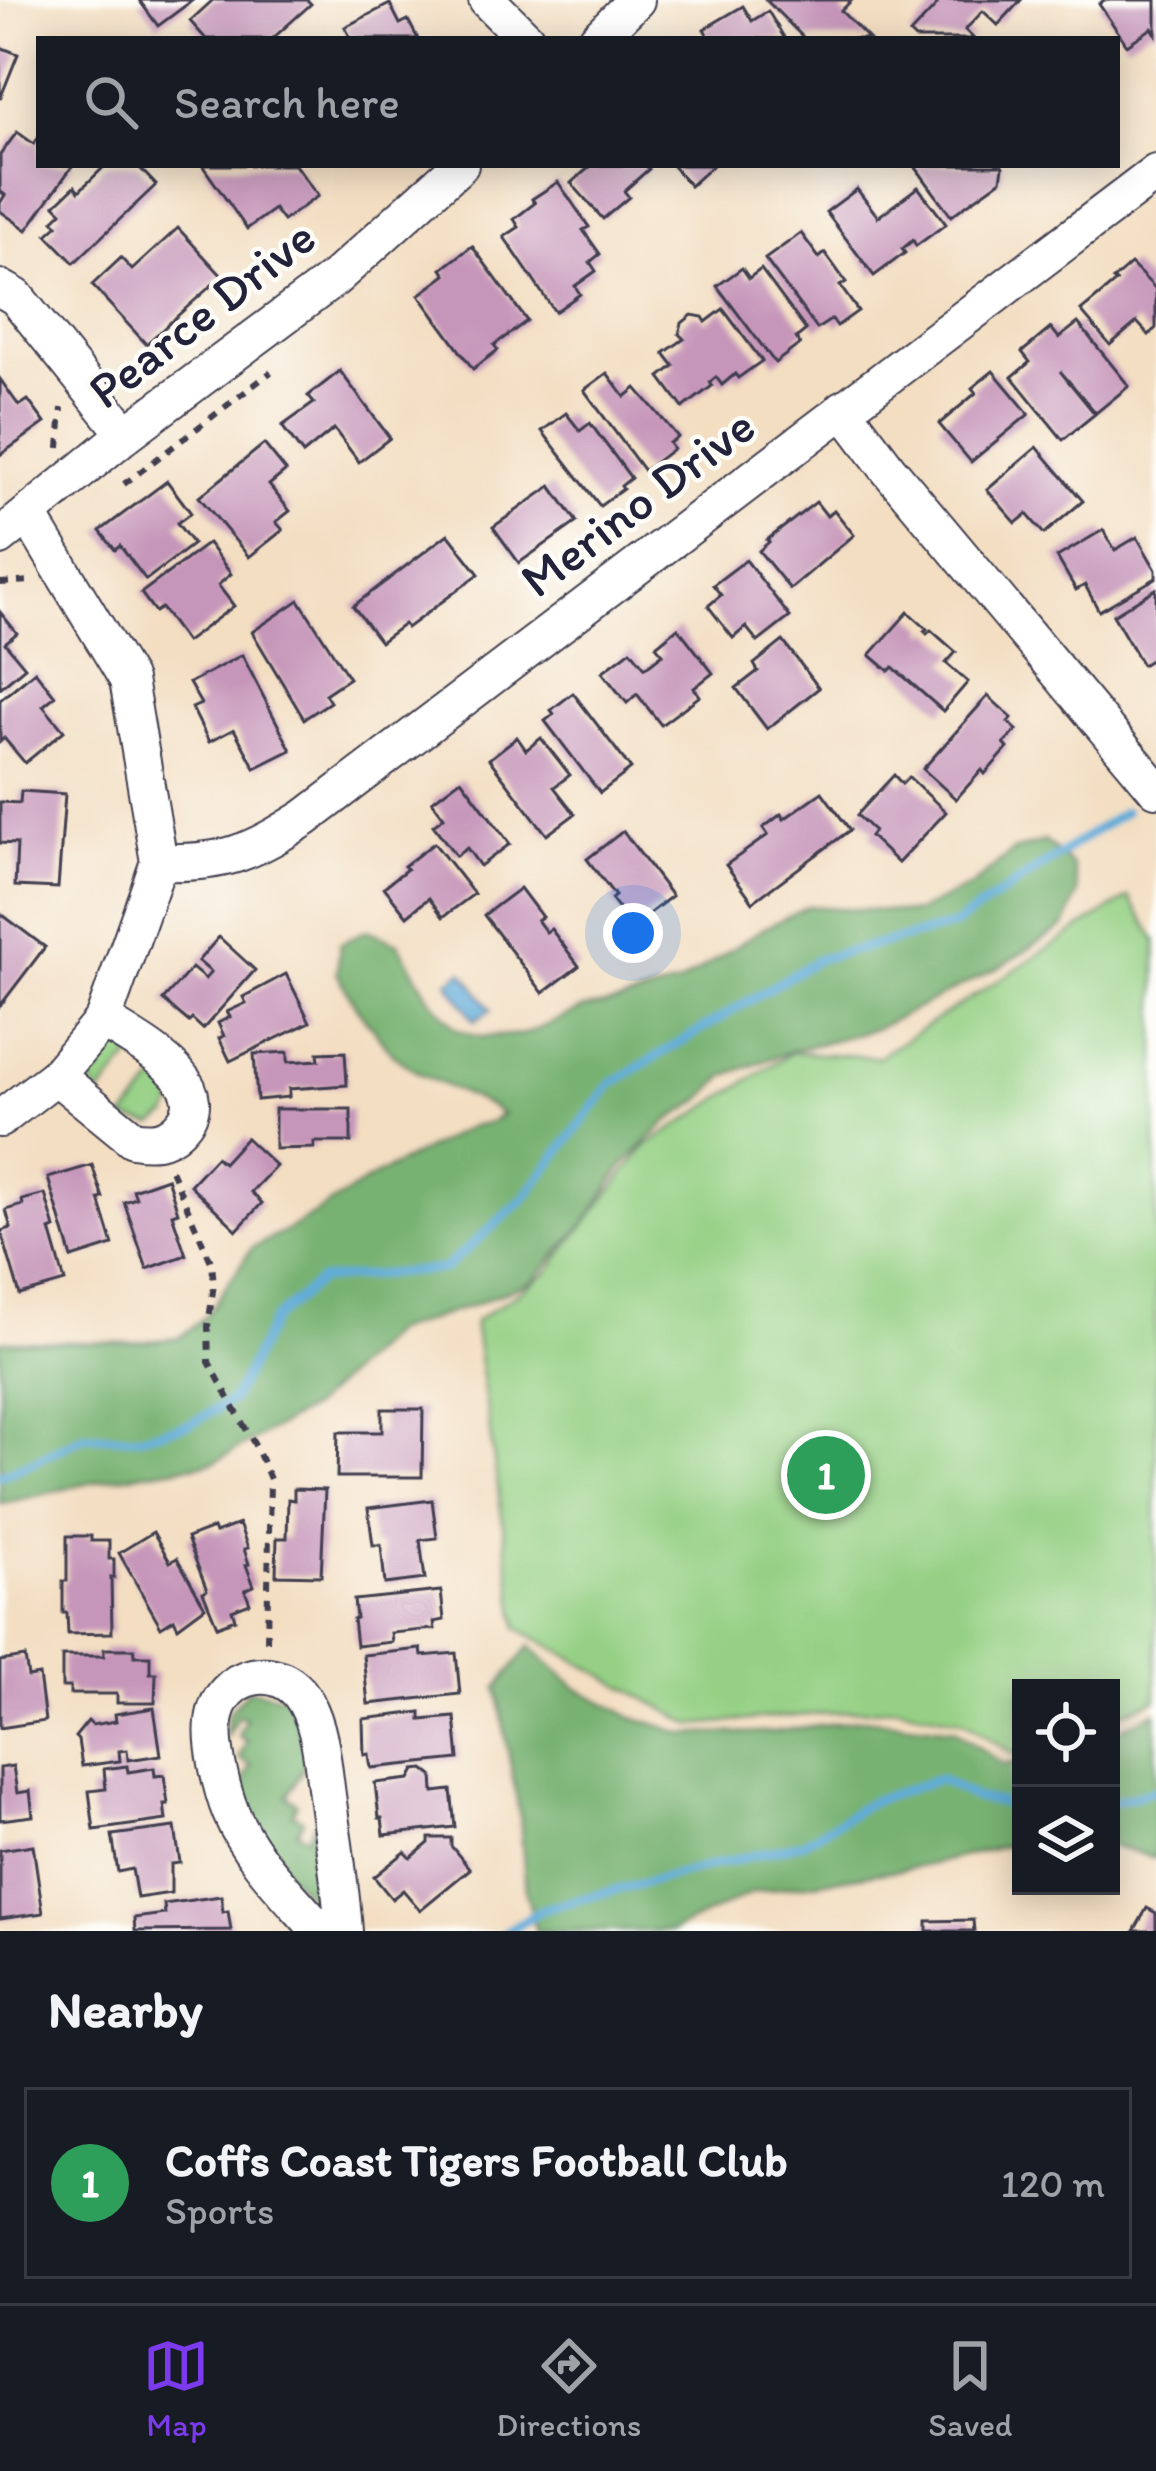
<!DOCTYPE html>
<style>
:root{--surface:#171b24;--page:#20242c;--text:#f1f3f6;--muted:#9ea1a6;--line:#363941;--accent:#7c3aed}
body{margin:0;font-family:Itim,sans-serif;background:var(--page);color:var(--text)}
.controls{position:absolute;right:36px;bottom:36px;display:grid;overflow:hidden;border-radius:0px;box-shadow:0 6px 30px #0003}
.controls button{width:108px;height:108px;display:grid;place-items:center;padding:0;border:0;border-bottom:3px solid var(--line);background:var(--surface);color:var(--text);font:60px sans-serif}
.you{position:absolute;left:633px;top:933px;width:42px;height:42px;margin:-30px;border:9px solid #fff;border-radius:50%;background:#1a73e8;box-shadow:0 0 0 18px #1a73e833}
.badge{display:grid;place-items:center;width:78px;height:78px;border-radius:50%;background:var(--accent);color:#fff;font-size:39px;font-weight:700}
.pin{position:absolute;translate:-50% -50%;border:6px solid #fff;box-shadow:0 3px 12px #0006}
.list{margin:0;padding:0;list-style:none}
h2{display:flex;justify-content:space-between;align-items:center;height:156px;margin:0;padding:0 48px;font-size:51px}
h2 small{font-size:39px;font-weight:400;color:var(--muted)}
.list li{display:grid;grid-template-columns:78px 1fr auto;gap:36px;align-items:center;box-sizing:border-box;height:192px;margin:0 24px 24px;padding:0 24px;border:3px solid var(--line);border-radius:0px}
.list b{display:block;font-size:45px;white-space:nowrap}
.list p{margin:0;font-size:39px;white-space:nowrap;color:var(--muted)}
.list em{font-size:39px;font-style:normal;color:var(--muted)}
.icon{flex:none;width:66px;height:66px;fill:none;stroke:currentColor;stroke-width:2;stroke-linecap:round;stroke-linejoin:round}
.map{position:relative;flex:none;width:1156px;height:1931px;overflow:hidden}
.search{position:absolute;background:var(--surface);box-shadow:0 6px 30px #0003;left:36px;right:36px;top:36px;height:132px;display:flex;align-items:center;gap:30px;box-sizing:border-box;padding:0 42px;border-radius:0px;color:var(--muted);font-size:45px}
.sheet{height:372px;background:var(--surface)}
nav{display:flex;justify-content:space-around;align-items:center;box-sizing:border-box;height:168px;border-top:3px solid var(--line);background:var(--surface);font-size:33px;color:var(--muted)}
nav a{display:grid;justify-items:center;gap:6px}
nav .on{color:var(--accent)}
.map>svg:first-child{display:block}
</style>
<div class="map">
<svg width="1156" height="1931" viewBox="0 0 1156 1931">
<rect width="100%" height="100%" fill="#fdfcf7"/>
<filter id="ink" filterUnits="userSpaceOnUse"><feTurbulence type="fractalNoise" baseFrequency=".00833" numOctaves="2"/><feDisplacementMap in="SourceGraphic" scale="24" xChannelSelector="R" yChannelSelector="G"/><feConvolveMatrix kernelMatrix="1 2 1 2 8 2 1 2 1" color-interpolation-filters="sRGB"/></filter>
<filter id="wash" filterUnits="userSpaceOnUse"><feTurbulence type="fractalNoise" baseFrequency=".004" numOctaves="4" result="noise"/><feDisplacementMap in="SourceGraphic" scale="48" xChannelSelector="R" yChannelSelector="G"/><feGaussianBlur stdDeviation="2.7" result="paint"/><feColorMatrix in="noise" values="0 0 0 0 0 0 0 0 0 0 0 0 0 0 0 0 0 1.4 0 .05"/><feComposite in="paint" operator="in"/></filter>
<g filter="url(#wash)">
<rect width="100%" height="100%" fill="#f3dec2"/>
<g fill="#95d084" stroke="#5c7960" stroke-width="3">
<path d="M1129,897L1156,940V1700L1111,1717V1688H1021V1751L1013,1754L963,1720L897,1707L693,1725L518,1628L474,1322L547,1273L645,1147L792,1052L878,1057Z"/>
<path d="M123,1046L136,1051L98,1097C84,1072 94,1051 123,1046Z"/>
<path d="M162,1073L174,1102L168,1116L154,1125L124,1119Z"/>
</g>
<g fill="#78b272" stroke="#4d6a56" stroke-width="3">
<path d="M1045,841L1073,866L1078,892L1066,925L1002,966L875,1029L791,1051L726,1075L700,1101L668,1121L623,1166L584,1224L534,1280L470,1306L393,1332L311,1408L214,1462L107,1479L0,1504V1341L131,1343L179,1338L206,1316L252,1248L292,1228L375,1176L471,1126L492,1122L502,1114L492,1107L420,1074L393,1055L357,1008L337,973L340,944L367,930L398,943L431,1000L456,1029L481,1037L526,1034L583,1009L621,1002L679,984L762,929L808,906L914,913L973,885L1013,851Z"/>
<path d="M530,1646L578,1689L630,1716L685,1734L772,1732L864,1719L954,1729L1003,1765L1021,1761V1842L923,1866L754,1892L672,1931H536L526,1892L520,1818L497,1688Z"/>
<path d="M249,1689L287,1697L310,1757L287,1796L297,1803L292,1813L303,1820L297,1832L307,1837L319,1816L334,1923L265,1850L236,1795L251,1765L239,1758L247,1741L238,1736L246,1718L238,1715L226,1738L228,1713Z"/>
<path d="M1156,1712V1858L1111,1846V1733Z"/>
</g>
<path fill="#61acd9" stroke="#42678a" stroke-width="3" d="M463,971L491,1010L475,1021L448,982Z"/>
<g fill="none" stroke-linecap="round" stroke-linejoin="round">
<g stroke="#61acd9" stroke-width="9">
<path d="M0,1475L35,1461L84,1436L137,1437L190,1424L232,1400L273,1320L320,1280L444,1269L523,1200L611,1084L818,959L953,926L1125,811"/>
<path d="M1111,1802L1156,1790"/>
<path d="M506,1931L545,1908L802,1843L872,1801L939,1779L978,1799L1021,1806"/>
</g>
</g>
<g id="blocks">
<g fill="#c696ba">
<path d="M139,0H193L158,26Z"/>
<path d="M213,0H307L311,4L272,39H206L190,21Z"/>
<path d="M766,0H852L841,11L869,39H805Z"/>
<path d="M931,0H1021L998,25L983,11L965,30L974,39H915L910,34L937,5Z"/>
<path d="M1104,0H1156V34L1152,28L1127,45L1099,4Z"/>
<path d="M390,4L400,24L408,20L418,39H351L345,27Z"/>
<path d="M743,6L752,21L768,11L785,39H710L704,29Z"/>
<path d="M0,47L18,54L0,99Z"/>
<path d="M17,132L34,144L39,137V165H73L27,230L0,211V203L5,195L0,191V155Z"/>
<path d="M106,165H137L156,185L74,263L47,235L58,225L53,221L62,212L55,205L75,186L79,191Z"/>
<path d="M202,165H295L318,196L283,221L274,209L247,229Z"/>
<path d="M592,165H645L649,169L624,191L629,197L603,219L571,183Z"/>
<path d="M672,165H713L690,186Z"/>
<path d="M914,165H1002L1003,167L1001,180L951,216Z"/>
<path d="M558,182L589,227L583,230L600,254L590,262L596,271L575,286L580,294L555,312L504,237L519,227L514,219L535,203L532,199Z"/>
<path d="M918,187L946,224L916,246L913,240L902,249L905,253L874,276L826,212L857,189L878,217Z"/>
<path d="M178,228L222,276L146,344L92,285L121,258L132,270Z"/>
<path d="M801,233L819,258L825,253L846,282L840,286L858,311L837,326L832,319L817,329L765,259Z"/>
<path d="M472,246L527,321L494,345L498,350L473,369L419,295L446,275L442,269Z"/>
<path d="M1131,264L1156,289V328L1149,335L1137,322L1110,345L1081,311L1116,282L1113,280Z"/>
<path d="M742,268L749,278L761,269L806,330L796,338L800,344L775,363L717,286Z"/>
<path d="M723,309L762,361L738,378L735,374L722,385L716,377L710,382L712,386L683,408L660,377L674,366L664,353L684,339L679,334L682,323L692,315L703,317L706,322Z"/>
<path d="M1078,323L1129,386L1096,413L1060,371L1095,414L1063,440L1012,377L1030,362L1022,352L1051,328L1059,338Z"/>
<path d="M340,371L390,438L359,462L334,429L303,454L282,426L314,403L308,396Z"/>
<path d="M993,371L1029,414L971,462L939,424L976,393L972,388Z"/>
<path d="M607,373L625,397L636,388L678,437L669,443L673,449L644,471L584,390Z"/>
<path d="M0,379L19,406L28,400L45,423L0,455Z"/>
<path d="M566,413L580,431L590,423L631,478L621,486L623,489L600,506L542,431Z"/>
<path d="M264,444L286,471L269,485L290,511L276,522L283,530L249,557L199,497Z"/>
<path d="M1037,447L1083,501L1044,534L1027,514L1016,523L987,490Z"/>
<path d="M167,481L191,513L177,523L193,544L146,580L120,546L115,550L100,531Z"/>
<path d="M551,486L577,522L519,563L493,527Z"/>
<path d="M816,502L827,516L834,510L854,535L790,589L759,551L769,542L767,540Z"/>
<path d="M1103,530L1115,550L1137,537L1156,570V578L1099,611L1085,585L1076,590L1057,557Z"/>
<path d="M448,534L479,574L407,628L404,624L380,642L353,606Z"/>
<path d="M208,543L231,574L218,585L234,606L186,642L161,608L155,612L141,593Z"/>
<path d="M746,560L790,617L758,642L746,627L733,638L708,606L721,595L713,585Z"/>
<path d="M1156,589V656L1142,665L1113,615Z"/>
<path d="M299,600L349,678L325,694L330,702L304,719L252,632Z"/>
<path d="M0,612L17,633L5,643L25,667L0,688Z"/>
<path d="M908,612L927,629L924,631L927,634L931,630L956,652L946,663L968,682L943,711L893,667L889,671L870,655Z"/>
<path d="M678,628L713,673L694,688L700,696L661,725L637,694L627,703L602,672L631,650L645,668L663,654L656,646Z"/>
<path d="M783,641L819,688L767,729L736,688L758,671L754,664Z"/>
<path d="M242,655L291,750L255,768L234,729L209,742L192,708L201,704L189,683Z"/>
<path d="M35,671L55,696L43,706L64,731L25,763L4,738L0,742V700Z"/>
<path d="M573,693L631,769L600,793L545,721L554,714L551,710Z"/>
<path d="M988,696L1012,718L1008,722L1017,730L1004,744L1008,748L985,774L982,770L956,799L923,769Z"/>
<path d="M517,737L526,750L541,738L570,775L554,787L575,814L547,835L489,759Z"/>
<path d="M894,775L902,784L909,777L946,812L898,863L870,836L874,831L857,815Z"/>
<path d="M461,779L510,844L480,866L467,848L456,856L433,825L444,817L432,801Z"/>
<path d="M21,791L65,794L58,888L15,886L17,844L0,843V802L20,803Z"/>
<path d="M822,792L850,830L753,902L726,865L768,835L763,828L781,814L784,819Z"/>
<path d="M623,831L672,896L632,927L611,899L615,896L587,859Z"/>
<path d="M434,843L474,894L443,917L429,898L407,916L384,887L407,869L404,866Z"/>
<path d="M520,888L542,917L537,920L546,932L551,929L579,966L543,993L484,915Z"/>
<path d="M0,913L45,947L0,1006Z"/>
<path d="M219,937L255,970L203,1029L192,1019L189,1022L163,1000L192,968L205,979L211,972L198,961Z"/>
<path d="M286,974L310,1022L230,1061L219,1038L224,1036L218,1023L230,1017L227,1012L246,1003L243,997Z"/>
<path d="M288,1052V1062L319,1060L318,1053L345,1052L347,1085L289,1089V1097L257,1100L254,1054Z"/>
<path d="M275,1109H351V1142H314V1148L275,1149Z"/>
<path d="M246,1138L276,1166L251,1192L262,1203L237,1230L190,1185L216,1157L223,1163Z"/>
<path d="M92,1165L103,1198L99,1199L113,1245L72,1258L48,1178Z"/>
<path d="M167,1178L178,1212L172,1214L186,1255L147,1269L124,1202L136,1198L133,1190Z"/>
<path d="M45,1194L55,1228L50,1230L65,1282L20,1295L1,1231L11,1228L6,1210L23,1205L22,1200Z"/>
<path d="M382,1409H423L422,1477H337L338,1432H382Z"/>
<path d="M294,1489L325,1490L321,1576L276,1575L277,1538H287L288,1499L294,1500Z"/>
<path d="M432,1500L437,1538L420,1540L425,1579L385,1584L381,1545H373L368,1508Z"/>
<path d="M239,1524L248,1548L244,1549L249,1564L246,1565L254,1586L245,1590L250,1603L232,1610L235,1619L217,1626L203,1592L207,1590L187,1538L213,1528L215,1533Z"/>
<path d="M153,1532L170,1562L177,1558L205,1607L178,1627L174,1619L161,1627L119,1553Z"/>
<path d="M67,1536H91V1541H109V1559H114V1578L111,1577L112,1633L68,1634L67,1613H63V1581H67Z"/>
<path d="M441,1591L444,1620L434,1622L435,1629L391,1633L392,1642L356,1646L353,1619L356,1618L354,1600Z"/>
<path d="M104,1649H134V1656H150V1673H156L155,1703H117V1694H70V1687H62V1656H104Z"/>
<path d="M421,1649L422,1656L456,1653L460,1694L368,1704L363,1655Z"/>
<path d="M25,1657L28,1677L39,1675L45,1721L0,1728V1661Z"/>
<path d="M154,1708L161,1755L128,1760L127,1750L119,1751L120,1761L82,1766L78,1740L75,1737L88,1721L92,1725L116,1721L115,1714Z"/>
<path d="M421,1712V1720L455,1717L459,1759L371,1768L369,1754L364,1755L363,1719Z"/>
<path d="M13,1766L17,1793L30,1791L33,1816L0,1820V1768Z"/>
<path d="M127,1766L128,1772L154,1768L155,1776L164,1775L168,1804H164L166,1820L94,1830L89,1791L106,1789L104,1769Z"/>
<path d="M424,1769L433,1776L434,1792L451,1790L455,1827L384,1835L382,1818H379L375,1783L410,1779L415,1770Z"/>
<path d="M175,1827L180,1863L171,1864V1893L137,1898L132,1869L118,1872L112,1835Z"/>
<path d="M429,1838H451V1846L470,1869L420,1910L403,1890L392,1899L374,1877L405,1852L411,1858L429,1843Z"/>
<path d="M33,1845L43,1913L0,1919V1850Z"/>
<path d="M221,1896L223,1912L228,1911L231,1930L135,1931L134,1918L165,1914L164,1904Z"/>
<path d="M1147,1908L1156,1913V1931H1134Z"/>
<path d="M973,1920L974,1931H927V1921Z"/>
</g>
</g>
</g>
<g filter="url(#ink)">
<use href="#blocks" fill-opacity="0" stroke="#413e4f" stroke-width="3"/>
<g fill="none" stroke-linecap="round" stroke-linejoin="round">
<defs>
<g id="minor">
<path d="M487,0L526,39"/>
<path d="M597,39L636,0"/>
<path d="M0,288L16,297L126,434"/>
<path d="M843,409L889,470L1156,789"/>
<path d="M0,537L126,434L335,278L460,165"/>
<path d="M159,862C226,864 249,853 305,818L1156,173"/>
<path d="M56,1076L133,1139C150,1142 165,1142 178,1129C225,1084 132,1040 103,1020"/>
<path d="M0,1119L56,1076L103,1020L159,862L128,680L29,516"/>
<path d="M320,1931C289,1895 249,1857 231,1813C222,1791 211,1746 214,1722C219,1672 282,1658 306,1703C322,1732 323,1770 328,1802C334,1845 341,1888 344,1931"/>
</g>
</defs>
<use href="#minor" stroke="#413e4f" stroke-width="40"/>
<g stroke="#413e4f" stroke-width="6" stroke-dasharray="9 9" stroke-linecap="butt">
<path d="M59,448L62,408"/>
<path d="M124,484L271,372"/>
<path d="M0,583L32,581"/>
<path d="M171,1170L212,1264L214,1284L208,1326L209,1362L257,1449L270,1479L267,1642"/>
</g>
<use href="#minor" stroke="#fff" stroke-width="36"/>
</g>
</g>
<g text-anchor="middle" stroke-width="9" stroke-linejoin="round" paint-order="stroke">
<g font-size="51" fill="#22223b" stroke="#fdfcf7">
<text transform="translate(201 313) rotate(-38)" y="18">Pearce Drive</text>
<text transform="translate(637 502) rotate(-37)" y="18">Merino Drive</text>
</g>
</g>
</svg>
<div class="controls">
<button><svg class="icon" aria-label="locate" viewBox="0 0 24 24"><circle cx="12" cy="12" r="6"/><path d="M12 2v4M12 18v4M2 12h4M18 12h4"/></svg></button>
<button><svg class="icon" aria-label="layers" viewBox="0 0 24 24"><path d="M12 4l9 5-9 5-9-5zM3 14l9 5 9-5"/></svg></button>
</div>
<div class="you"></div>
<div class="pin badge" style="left:826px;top:1475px;background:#2e9e5b">1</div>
<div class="search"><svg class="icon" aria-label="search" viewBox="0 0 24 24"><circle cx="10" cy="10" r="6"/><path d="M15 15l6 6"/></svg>Search here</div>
</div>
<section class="sheet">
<h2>Nearby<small></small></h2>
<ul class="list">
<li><span class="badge" style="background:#2e9e5b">1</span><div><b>Coffs Coast Tigers Football Club</b><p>Sports</p></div><em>120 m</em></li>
</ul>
</section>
<nav>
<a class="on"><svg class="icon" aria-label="map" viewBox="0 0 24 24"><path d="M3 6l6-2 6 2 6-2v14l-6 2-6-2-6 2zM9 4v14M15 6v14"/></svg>Map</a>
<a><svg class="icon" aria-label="directions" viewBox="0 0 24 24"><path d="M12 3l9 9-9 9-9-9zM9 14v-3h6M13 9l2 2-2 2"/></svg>Directions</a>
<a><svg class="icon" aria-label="saved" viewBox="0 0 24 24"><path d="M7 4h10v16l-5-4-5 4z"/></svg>Saved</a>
</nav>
